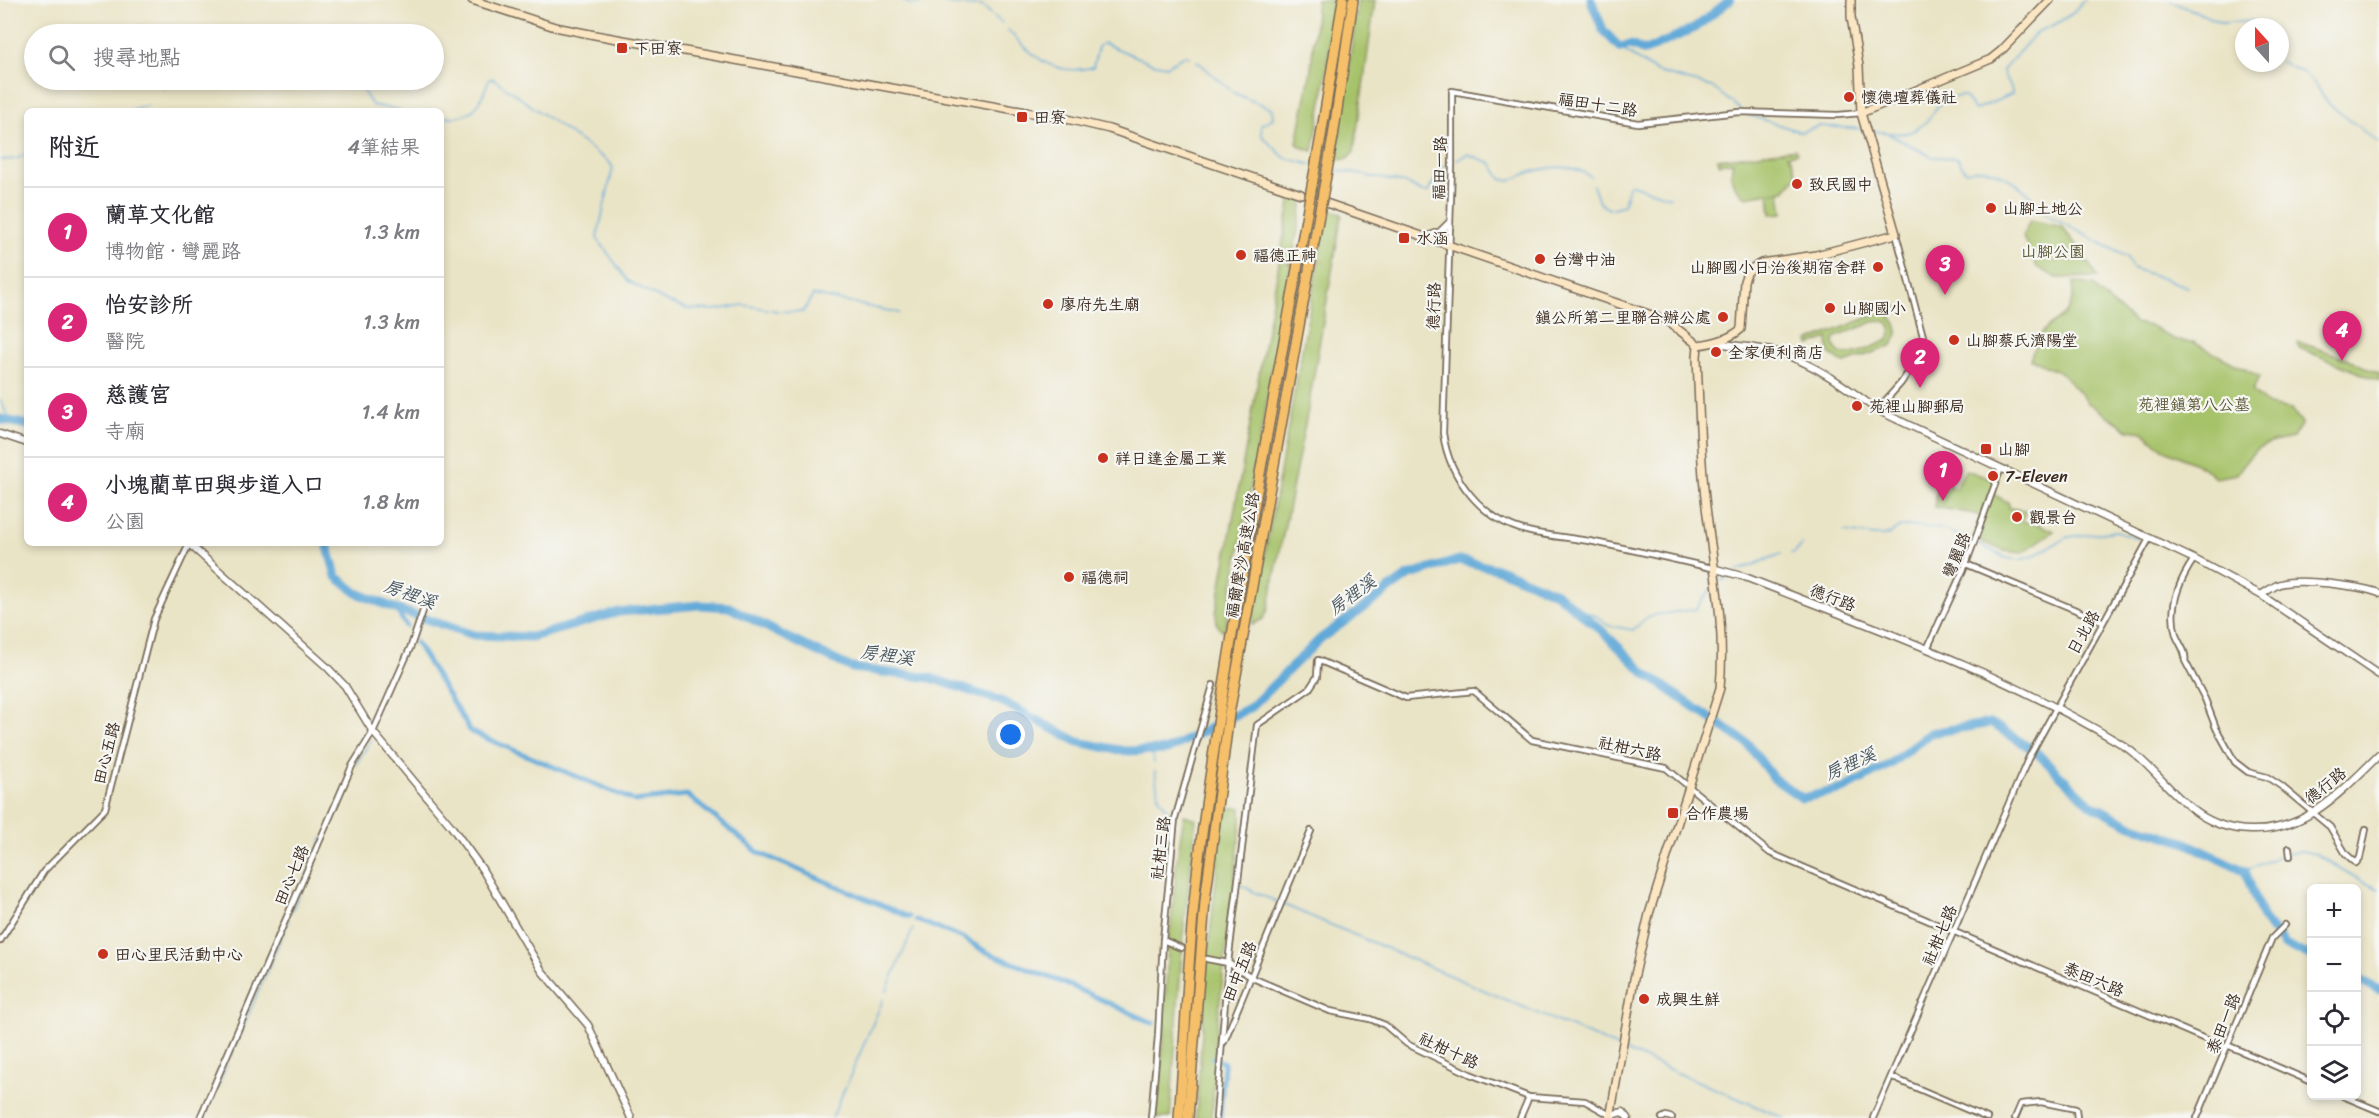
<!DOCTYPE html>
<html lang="zh-TW">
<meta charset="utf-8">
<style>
:root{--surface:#fff;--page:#f7f7f7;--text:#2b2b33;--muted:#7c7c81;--line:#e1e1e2;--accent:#db2777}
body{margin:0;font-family:Sriracha,"LXGW WenKai TC",sans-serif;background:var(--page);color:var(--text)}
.controls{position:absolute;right:18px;bottom:18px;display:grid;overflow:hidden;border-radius:9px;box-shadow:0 3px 9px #0003}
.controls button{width:54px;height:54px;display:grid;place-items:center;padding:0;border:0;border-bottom:2px solid var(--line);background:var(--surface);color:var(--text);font:30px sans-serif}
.compass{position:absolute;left:2235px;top:18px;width:54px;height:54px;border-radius:50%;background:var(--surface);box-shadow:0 3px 9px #0003;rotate:339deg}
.you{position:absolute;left:1011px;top:735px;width:21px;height:21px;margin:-15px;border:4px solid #fff;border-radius:50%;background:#1a73e8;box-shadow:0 0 0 9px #1a73e833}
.badge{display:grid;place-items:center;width:39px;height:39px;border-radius:50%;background:var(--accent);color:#fff;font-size:20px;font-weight:700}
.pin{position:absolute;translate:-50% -50px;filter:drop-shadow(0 2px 3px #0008)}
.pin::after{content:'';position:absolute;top:32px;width:21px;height:18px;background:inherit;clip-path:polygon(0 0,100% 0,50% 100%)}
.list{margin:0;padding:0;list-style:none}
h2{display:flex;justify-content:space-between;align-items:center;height:78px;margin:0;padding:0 24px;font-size:26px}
h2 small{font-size:20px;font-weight:400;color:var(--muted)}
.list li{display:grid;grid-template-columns:39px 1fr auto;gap:18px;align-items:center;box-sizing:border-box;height:90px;padding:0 24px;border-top:2px solid var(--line)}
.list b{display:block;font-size:22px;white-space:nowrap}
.list p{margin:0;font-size:20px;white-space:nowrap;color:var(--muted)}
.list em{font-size:20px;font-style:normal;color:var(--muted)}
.icon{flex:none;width:33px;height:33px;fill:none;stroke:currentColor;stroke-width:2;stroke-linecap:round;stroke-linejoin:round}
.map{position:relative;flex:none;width:2379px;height:1118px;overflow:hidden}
.search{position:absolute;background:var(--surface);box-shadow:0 3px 9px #0003;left:24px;top:24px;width:420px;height:66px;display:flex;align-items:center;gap:15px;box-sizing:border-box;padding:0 21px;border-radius:33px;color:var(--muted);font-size:22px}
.panel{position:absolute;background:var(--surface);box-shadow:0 3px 9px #0003;left:24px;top:108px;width:420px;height:438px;border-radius:9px}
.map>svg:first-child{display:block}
</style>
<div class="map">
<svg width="2379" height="1118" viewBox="0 0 2379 1118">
<rect width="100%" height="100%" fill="#f6f6f2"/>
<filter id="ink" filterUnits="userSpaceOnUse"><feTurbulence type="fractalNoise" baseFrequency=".0167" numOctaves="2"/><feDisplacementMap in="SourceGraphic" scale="12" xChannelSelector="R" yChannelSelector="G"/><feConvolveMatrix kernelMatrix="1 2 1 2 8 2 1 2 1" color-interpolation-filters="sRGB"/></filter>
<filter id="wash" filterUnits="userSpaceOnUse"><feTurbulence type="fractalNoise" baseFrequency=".008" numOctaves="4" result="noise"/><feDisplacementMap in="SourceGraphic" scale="24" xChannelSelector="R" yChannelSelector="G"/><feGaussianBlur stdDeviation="1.35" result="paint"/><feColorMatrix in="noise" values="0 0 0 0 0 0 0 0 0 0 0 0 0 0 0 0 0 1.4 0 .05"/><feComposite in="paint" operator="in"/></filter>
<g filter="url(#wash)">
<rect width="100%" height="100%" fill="#eae4c6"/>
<g fill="#a7c36a" stroke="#717644" stroke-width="1.5" fill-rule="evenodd">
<path d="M1317,0H1335L1323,96L1313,151L1301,147L1297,143L1311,70Z"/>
<path d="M1358,0H1375L1354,152L1347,159L1336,160Z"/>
<path d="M1796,149L1797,153L1788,155L1792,160L1797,176L1784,191L1772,193L1780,192L1783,213L1771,214L1769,193L1746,197C1732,187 1729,179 1733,162L1719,164L1718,159Z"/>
<path d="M1291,197L1303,201L1225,630H1221L1217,624L1216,613Z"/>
<path d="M1328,208L1342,214L1307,414L1268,610L1263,619L1252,625Z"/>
<path d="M2030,220L2062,227L2083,254L2097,277L2057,278L2037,267L2023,237Z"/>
<path d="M2074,282L2094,285L2098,292L2135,323L2153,327L2176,341L2193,342L2260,377L2252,391L2268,405L2291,409L2302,423L2293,438C2260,444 2255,446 2237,474L2215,478L2204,468L2163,449L2144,432L2129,430L2088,403L2063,374L2030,359C2033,353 2034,346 2037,340C2054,312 2072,328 2074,282Z"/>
<path d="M1897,306L1899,312L1890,316C1899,325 1901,335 1891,346L1845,363L1840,361L1829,353L1828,338L1810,345L1809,341ZM1878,320L1887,322C1893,328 1892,334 1888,340C1873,346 1837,368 1834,342L1836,337Z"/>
<path d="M2298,342L2346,358L2379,374V381L2299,348Z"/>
<path d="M1966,470L1996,481L1991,493L2009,503V508L2025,510L2023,522L2038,524L2054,531L2022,553L2004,551L1973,538L1981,517L1975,514L1934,507L1936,494L1943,482L1955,489Z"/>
<path d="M1224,808H1241V824L1216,1035L1212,1118H1196L1207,962Z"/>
<path d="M1184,815L1196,819L1183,936L1170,1118H1156L1164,1027L1168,947L1175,886L1176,866Z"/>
</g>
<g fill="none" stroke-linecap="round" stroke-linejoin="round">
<g stroke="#61a9d8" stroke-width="1.5">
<path d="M902,0L912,5L931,0L954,5L982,6L1002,23"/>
<path d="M2170,0L2222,23L2252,21L2260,27"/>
<path d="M1008,30C1032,56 1055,78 1093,67L1098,47L1103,43L1152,63L1166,66L1186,55L1189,57"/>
<path d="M1620,48L1657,72L1712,87L1740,109"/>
<path d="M1197,61L1234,93L1272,109L1273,118L1261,125L1262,136L1285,158L1313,165"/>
<path d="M2280,62L2302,72L2316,85L2329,104L2379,143"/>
<path d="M311,80L361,88L372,105L400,110"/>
<path d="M164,90L167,80"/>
<path d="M132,111L148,105"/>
<path d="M1746,114L1801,132L1819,126L1863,129"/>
<path d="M441,117C474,120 479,106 489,79H494L609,162L613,168L597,238L628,281L665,301L688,309L716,310L743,305L778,311L803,312L813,295L899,313"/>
<path d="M1868,130C1882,132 1902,137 1915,130C1937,119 1931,97 1964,96L1975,110L2012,94C2013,85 2003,79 2003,70L2037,32L2054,25L2073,13L2084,0"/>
<path d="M1889,134L1932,157L1957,158L1966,172C1972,171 1979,168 1985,169C2009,174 2032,194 2046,214L2127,257L2132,268L2188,287"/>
<path d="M0,160L17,159L27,153"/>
<path d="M1457,160L1467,154L1491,163L1501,179L1510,181C1534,169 1569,159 1591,177"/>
<path d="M1337,170L1405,183L1422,192H1428L1442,167L1448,164"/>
<path d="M1593,185L1599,203L1609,209L1624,205L1629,184L1670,197"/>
<path d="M0,400L12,424"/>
<path d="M1844,532C1856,533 1871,537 1884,536C1893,535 1896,526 1906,526L1943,529L1970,540"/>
<path d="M1978,544L2006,558L2020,560L2031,557L2068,537L2117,531L2139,539"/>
<path d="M1791,553H1794L1803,544"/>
<path d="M1737,571L1781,554"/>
<path d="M1721,581L1728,577"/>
<path d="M1575,608L1598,617L1607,625L1633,630L1645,619L1655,615L1696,609L1713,586"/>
<path d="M1152,751L1154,763"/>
<path d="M356,764L371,740"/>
<path d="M1155,771L1158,795L1169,813"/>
<path d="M2245,871L2281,855L2301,851L2316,854L2363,882L2379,889"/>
<path d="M1239,884L1254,892L1617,1047"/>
<path d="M292,911L323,838"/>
<path d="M916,921H917"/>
<path d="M886,992L913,929"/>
<path d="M1626,1051L1784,1118"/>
<path d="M231,1056L289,919"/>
<path d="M204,1118L227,1064"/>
<path d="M832,1118L883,1000"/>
</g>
<g stroke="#61a9d8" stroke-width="5">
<path d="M396,609L406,626"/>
<path d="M416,643L471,732L630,799"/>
<path d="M634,801L687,795L759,853L909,917"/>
<path d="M916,920L963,938L986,952L1071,986L1153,1023"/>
<path d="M1213,1058L1224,1063L1220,1118"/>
</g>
<g stroke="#61a9d8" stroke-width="9">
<path d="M1591,0L1603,30L1620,48L1630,45L1645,51L1695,28L1730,0"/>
<path d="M0,419L27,425"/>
<path d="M327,543L336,576L357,593L396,609L474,635L532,637L619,612L700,605L729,607L784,636L852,668L931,678L1001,701L1078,742L1124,751L1167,750L1251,707L1320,639L1408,576L1459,560L1501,570L1556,593L1600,629L1646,674L1748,744L1773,778L1802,798L1843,789L1889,765L1930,733L1991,723L2035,751L2090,804L2131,825L2184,842L2245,871L2263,919L2285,945L2312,957"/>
<path d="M2356,978L2379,990"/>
</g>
</g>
</g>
<g filter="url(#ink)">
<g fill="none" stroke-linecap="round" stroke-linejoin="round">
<path stroke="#c7bfa4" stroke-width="4.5" stroke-dasharray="4.5 2" stroke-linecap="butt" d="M1288,265L1321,264"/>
<defs>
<g id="minor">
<path d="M1877,410L1901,383L1918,358L1924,340L1896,234"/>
<path d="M2194,559C2179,581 2168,608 2176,635C2179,644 2187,652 2185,661L2205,699L2216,728L2235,762L2248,772L2267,777L2281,786L2330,827L2346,854L2356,863L2360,858L2366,829"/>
<path d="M1966,564L2102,621"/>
<path d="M1716,569C1677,560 1638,551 1599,543C1576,538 1551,537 1527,531C1482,520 1449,478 1443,433L1452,166V91L1638,123L1739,112L1838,115L1861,113"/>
<path d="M1927,649L1966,564L2001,468"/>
<path d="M2289,848L2290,856"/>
<path d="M1163,940L1175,819L1213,685"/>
<path d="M0,941L44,871L105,809L154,619L189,544"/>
<path d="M1207,959L1228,963L1255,979L1330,1011L1370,1019L1385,1025L1407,1044L1470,1074L1529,1097L1585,1101L1610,1115"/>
<path d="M1224,1042L1311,831"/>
<path d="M2227,1045L2312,1082"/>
<path d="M1891,1077L1987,1118"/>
<path d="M2343,1096L2379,1111"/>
<path d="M200,1118L352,766L373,732L384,707L411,646L426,602"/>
<path d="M1151,1118L1158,1036L1163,940L1181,948"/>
<path d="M1216,1118L1228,963L1257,725L1309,689L1317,677L1318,660L1406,698L1474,691L1532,740L1666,768L1770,853L2226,1048"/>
<path d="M1520,1118L1529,1097"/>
<path d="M1662,1118L1666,1116L1672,1118"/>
<path d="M1873,1118L2028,759L2149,539"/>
<path d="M2015,1118L2021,1104L2041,1102L2076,1109L2077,1118"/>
<path d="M2197,1118L2272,938L2285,925"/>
</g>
<g id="tertiary">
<path d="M1426,237L1440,232L1449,223"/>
<path d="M1714,343C1736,346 1759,347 1780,353C1815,364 1848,388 1877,410L2194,559L2261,595L2379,675"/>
<path d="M0,434L27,443"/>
<path d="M188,543L327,667L345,686L373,732L451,826L482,869L542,971L588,1025L631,1118"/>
<path d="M1716,569L1745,577C1872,627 2001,672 2118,742C2166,771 2184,828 2250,830C2306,832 2342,791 2379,755"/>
<path d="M2261,595C2266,592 2271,588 2277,585C2296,577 2359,586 2379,593"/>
<path d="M1610,1115L1623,1112L1628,1118"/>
</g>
<g id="secondary">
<path d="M472,0L555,27L595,35L1071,120L1109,129L1301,194"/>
<path d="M1861,113L1991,59L2001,51L2050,0"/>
<path d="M1326,203L1666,320L1698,345C1714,343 1730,339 1741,329L1744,281L1747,273L1752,268L1761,263L1816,255L1896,234L1861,113L1859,66L1851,17V0"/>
<path d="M1610,1118L1634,979L1649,914L1720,688C1726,624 1712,561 1705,498C1700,451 1699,404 1697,357L1698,345"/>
</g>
<g id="motorway">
<path d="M1321,136L1343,0"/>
<path d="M1333,137L1353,0"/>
<path d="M1179,1118C1186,1031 1188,943 1199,857C1227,641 1269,427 1307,213"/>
<path d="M1188,1118L1205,901L1229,714L1319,215"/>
</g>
</defs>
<use href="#minor" stroke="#786b59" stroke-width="8"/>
<use href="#tertiary" stroke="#786b59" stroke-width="9"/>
<use href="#secondary" stroke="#786b59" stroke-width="10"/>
<use href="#motorway" stroke="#786b59" stroke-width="12"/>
<use href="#minor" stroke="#fff" stroke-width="4.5"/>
<use href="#tertiary" stroke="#fff" stroke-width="6"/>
<use href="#secondary" stroke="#fbe6c4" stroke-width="7"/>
<use href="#motorway" stroke="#f6c06b" stroke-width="9"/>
<defs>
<g id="motorway-bridge">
<path d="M1307,213L1321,136"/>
<path d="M1319,215L1333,137"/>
</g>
</defs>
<use href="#motorway-bridge" stroke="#786b59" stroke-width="12" stroke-linecap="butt"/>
<use href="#motorway-bridge" stroke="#f6c06b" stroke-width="9"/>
</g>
</g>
<g fill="#c8321e" stroke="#f6f6f2" stroke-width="2">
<rect x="616" y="42" width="12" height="12" rx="3"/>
<circle cx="1849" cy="97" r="6"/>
<rect x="1016" y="111" width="12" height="12" rx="3"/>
<circle cx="1797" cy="184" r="6"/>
<circle cx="1991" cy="208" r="6"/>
<rect x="1398" y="232" width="12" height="12" rx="3"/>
<circle cx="1241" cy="255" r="6"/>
<circle cx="1540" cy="259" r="6"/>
<circle cx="1878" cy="267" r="6"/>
<circle cx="1048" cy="304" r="6"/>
<circle cx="1830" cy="308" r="6"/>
<circle cx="1723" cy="317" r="6"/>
<circle cx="1954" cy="340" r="6"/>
<circle cx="1716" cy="352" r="6"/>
<circle cx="1857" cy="406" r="6"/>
<rect x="1980" y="443" width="12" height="12" rx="3"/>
<circle cx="1103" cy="458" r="6"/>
<circle cx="1993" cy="476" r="6"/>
<circle cx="2017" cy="517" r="6"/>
<circle cx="1069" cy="577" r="6"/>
<rect x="1667" y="807" width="12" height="12" rx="3"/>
<circle cx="103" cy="954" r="6"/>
<circle cx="1644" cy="999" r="6"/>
</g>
<g text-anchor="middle" stroke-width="4.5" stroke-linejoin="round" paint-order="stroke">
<g font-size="16" fill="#3b2a1e" stroke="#f6f6f2" text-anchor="start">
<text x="634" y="54">下田寮</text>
<text x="1861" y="103">懷德壇葬儀社</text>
<text x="1034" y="123">田寮</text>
<text x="1809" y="190">致民國中</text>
<text x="2003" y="214">山腳土地公</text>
<text x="1416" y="244">水涵</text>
<text x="1253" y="261">福德正神</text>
<text x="1552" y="265">台灣中油</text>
<text x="1866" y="273" text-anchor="end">山腳國小日治後期宿舍群</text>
<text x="1060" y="310">廖府先生廟</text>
<text x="1842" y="314">山腳國小</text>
<text x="1711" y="323" text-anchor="end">鎮公所第二里聯合辦公處</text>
<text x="1966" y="346">山腳蔡氏濟陽堂</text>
<text x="1728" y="358">全家便利商店</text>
<text x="1869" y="412">苑裡山腳郵局</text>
<text x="1998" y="455">山腳</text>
<text x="1115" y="464">祥日達金屬工業</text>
<text x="2005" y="482">7-Eleven</text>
<text x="2029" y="523">觀景台</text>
<text x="1081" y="583">福德祠</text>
<text x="1685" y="819">合作農場</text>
<text x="115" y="960">田心里民活動中心</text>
<text x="1656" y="1005">成興生鮮</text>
</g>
<g font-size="16" fill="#3b2a1e" stroke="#f6f6f2">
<text transform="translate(1598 104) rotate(9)" y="6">福田十二路</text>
<text transform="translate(1439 168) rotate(-88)" y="6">福田一路</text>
<text transform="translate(1433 306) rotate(-88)" y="6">德行路</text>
<text transform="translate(1242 555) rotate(-80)" y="6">福爾摩沙高速公路</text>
<text transform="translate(1956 555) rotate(-68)" y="6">彎麗路</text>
<text transform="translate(1833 597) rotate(21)" y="6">德行路</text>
<text transform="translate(2083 632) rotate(-61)" y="6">日北路</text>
<text transform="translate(1630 748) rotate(12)" y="6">社柑六路</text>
<text transform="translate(106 753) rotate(-76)" y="6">田心五路</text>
<text transform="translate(2325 785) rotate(-39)" y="6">德行路</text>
<text transform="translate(1160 848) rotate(-83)" y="6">社柑三路</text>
<text transform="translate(291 875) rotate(-67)" y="6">田心七路</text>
<text transform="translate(1939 935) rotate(-67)" y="6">社柑七路</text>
<text transform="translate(1239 971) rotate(-68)" y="6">田中五路</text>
<text transform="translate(2094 979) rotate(23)" y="6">泰田六路</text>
<text transform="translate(2223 1023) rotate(-68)" y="6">泰田一路</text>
<text transform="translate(1449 1050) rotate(25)" y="6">社柑十路</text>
</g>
<g font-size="16" fill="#5b5835" stroke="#f6f6f2">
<text x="2053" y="257">山腳公園</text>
<text x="2194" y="410">苑裡鎮第八公墓</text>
</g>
<g font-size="18" font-style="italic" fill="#48565f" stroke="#f6f6f2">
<text transform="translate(410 594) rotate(20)" y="6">房裡溪</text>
<text transform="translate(1352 595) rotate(-36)" y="6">房裡溪</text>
<text transform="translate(887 655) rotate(8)" y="6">房裡溪</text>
<text transform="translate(1850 764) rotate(-24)" y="6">房裡溪</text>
</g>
</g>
</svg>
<div class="controls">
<button>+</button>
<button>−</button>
<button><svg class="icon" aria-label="locate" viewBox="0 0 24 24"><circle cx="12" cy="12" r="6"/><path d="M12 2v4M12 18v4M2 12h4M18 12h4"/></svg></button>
<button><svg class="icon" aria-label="layers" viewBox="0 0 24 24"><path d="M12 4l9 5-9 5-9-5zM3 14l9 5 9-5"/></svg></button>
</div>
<svg class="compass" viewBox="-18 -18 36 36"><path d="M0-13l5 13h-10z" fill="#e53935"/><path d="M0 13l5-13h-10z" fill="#7c7c81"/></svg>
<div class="you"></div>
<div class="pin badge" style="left:1943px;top:501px">1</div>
<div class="pin badge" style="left:1920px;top:388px">2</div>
<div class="pin badge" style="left:1945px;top:295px">3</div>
<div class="pin badge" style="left:2342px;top:361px">4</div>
<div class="search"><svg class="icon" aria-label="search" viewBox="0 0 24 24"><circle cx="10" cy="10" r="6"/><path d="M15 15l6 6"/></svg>搜尋地點</div>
<section class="panel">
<h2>附近<small>4筆結果</small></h2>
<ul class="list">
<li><span class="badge">1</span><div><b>蘭草文化館</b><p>博物館 · 彎麗路</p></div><em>1.3 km</em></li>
<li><span class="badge">2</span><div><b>怡安診所</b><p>醫院</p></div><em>1.3 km</em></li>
<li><span class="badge">3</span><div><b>慈護宮</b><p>寺廟</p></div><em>1.4 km</em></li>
<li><span class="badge">4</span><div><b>小塊藺草田與步道入口</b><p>公園</p></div><em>1.8 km</em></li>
</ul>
</section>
</div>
